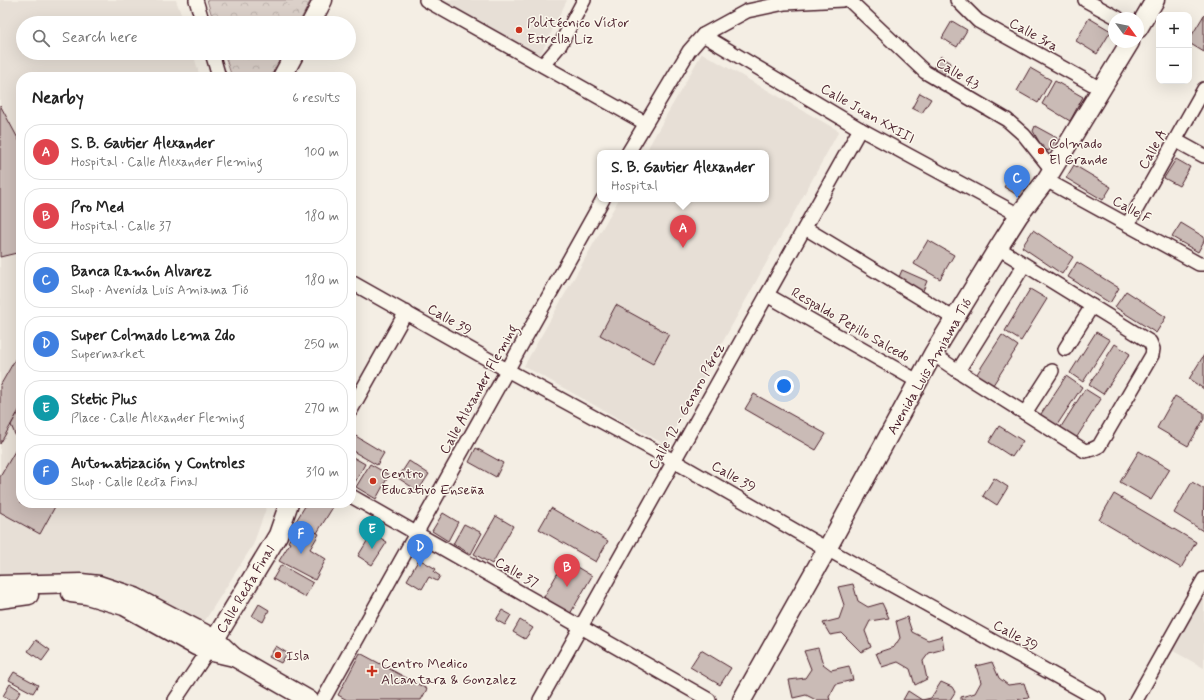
<!DOCTYPE html>
<meta charset="utf-8">
<style>
:root{--surface:#fff;--page:#f6f6f6;--text:#222;--muted:#767676;--line:#e0e0e0;--accent:#0f766e}
body{margin:0;font-family:Mynerve,sans-serif;background:var(--page);color:var(--text)}
.controls{position:absolute;right:12px;top:12px;display:grid;overflow:hidden;border-radius:8px;box-shadow:0 4px 16px #0002}
.controls button{width:36px;height:36px;display:grid;place-items:center;padding:0;border:0;border-bottom:1px solid var(--line);background:var(--surface);color:var(--text);font:20px sans-serif}
.compass{position:absolute;left:1108px;top:12px;width:36px;height:36px;border-radius:50%;background:var(--surface);box-shadow:0 4px 16px #0002;rotate:123deg}
.you{position:absolute;left:784px;top:386px;width:14px;height:14px;margin:-10px;border:3px solid #fff;border-radius:50%;background:#1a73e8;box-shadow:0 0 0 6px #1a73e833}
.badge{display:grid;place-items:center;width:26px;height:26px;border-radius:50%;background:var(--accent);color:#fff;font-size:13px;font-weight:700}
.pin{position:absolute;translate:-50% -33px;filter:drop-shadow(0 1px 2px #0008)}
.pin::after{content:'';position:absolute;top:21px;width:14px;height:12px;background:inherit;clip-path:polygon(0 0,100% 0,50% 100%)}
.popup{position:absolute;left:597px;top:150px;width:172px;height:52px;box-sizing:border-box;display:grid;place-content:center;border-radius:8px;background:var(--surface);filter:drop-shadow(0 1px 3px #0005);font-size:13px;white-space:nowrap;color:var(--muted)}
.popup b{font-size:15px;color:var(--text)}
.popup::after{content:'';position:absolute;left:50%;top:100%;margin-left:-8px;border:8px solid transparent;border-top-color:var(--surface)}
.list{margin:0;padding:0;list-style:none}
h2{display:flex;justify-content:space-between;align-items:center;height:52px;margin:0;padding:0 16px;font-size:17px}
h2 small{font-size:13px;font-weight:400;color:var(--muted)}
.list li{display:grid;grid-template-columns:26px 1fr auto;gap:12px;align-items:center;box-sizing:border-box;height:56px;margin:0 8px 8px;padding:0 8px;border:1px solid var(--line);border-radius:16px}
.list b{display:block;font-size:15px;white-space:nowrap}
.list p{margin:0;font-size:13px;white-space:nowrap;color:var(--muted)}
.list em{font-size:13px;font-style:normal;color:var(--muted)}
.icon{flex:none;width:22px;height:22px;fill:none;stroke:currentColor;stroke-width:2;stroke-linecap:round;stroke-linejoin:round}
.map{position:relative;flex:none;width:1204px;height:700px;overflow:hidden}
.search{position:absolute;background:var(--surface);box-shadow:0 4px 16px #0002;left:16px;top:16px;width:340px;height:44px;display:flex;align-items:center;gap:10px;box-sizing:border-box;padding:0 14px;border-radius:22px;color:var(--muted);font-size:15px}
.panel{position:absolute;background:var(--surface);box-shadow:0 4px 16px #0002;left:16px;top:72px;width:340px;height:436px;border-radius:16px}
.map>svg:first-child{display:block}
</style>
<div class="map">
<svg width="1204" height="700" viewBox="0 0 1204 700">
<defs>
<pattern id="park-crowns" width="20" height="18" patternUnits="userSpaceOnUse"><rect width="20" height="18" fill="#dbd0c9"/><path d="M2 6a3 3 0 1 1 6 0M12 15a3 3 0 1 1 6 0" fill="none" stroke="#bdb2ad"/></pattern>
</defs>
<rect width="100%" height="100%" fill="#f4eee4"/>
<filter id="ink" filterUnits="userSpaceOnUse"><feTurbulence type="fractalNoise" baseFrequency=".025" numOctaves="2"/><feDisplacementMap in="SourceGraphic" scale="8" xChannelSelector="R" yChannelSelector="G"/><feConvolveMatrix kernelMatrix="1 2 1 2 8 2 1 2 1" color-interpolation-filters="sRGB"/></filter>
<g filter="url(#ink)">
<g fill="#e7dfd6">
<path d="M0,0H176L184,23H23V53H193L200,77H21V503H268L253,545L204,622L191,621L108,576L83,572L0,576Z"/>
<path d="M431,0H567L538,60Z"/>
<path d="M702,53L839,131L666,445L524,366L619,199H766V153H645Z"/>
<path d="M1204,598V668L1166,647Z"/>
</g>
<g fill="url(#park-crowns)" stroke="#92787a">
<path d="M207,0H311L299,23H214Z"/>
<path d="M224,53H284L272,77H232Z"/>
</g>
<g fill="#cabbb6" stroke="#4a1f2b">
<path d="M1204,15V52L1189,43V40Z"/>
<path d="M1089,18L1111,31L1097,54L1076,41Z"/>
<path d="M952,21L967,30L957,47L942,38Z"/>
<path d="M941,56L951,63L942,77L932,70Z"/>
<path d="M1030,68L1051,80L1038,103L1017,91Z"/>
<path d="M1055,81L1083,97L1070,121L1042,104Z"/>
<path d="M920,93L931,99L922,113L912,108Z"/>
<path d="M0,105L21,144V252L0,257Z"/>
<path d="M1035,126L1057,138L1049,151L1043,149L1033,131Z"/>
<path d="M1176,159L1190,167L1179,186L1164,178Z"/>
<path d="M1074,165L1111,187L1103,200L1066,178Z"/>
<path d="M1012,175L1029,186L1022,198L1004,187Z"/>
<path d="M1181,223L1204,237V241L1198,252L1172,237Z"/>
<path d="M1033,230L1073,257L1062,274L1022,247Z"/>
<path d="M928,240L954,255L940,279L914,264Z"/>
<path d="M1077,262L1119,288L1110,303L1068,277Z"/>
<path d="M902,270L927,281L922,293L897,282Z"/>
<path d="M1030,289L1047,299L1021,341L1005,331Z"/>
<path d="M1126,291L1166,317L1156,333L1115,307Z"/>
<path d="M616,305L669,334L653,364L600,335Z"/>
<path d="M1096,332L1110,340L1083,382L1070,373Z"/>
<path d="M1002,335L1018,346L991,388L975,377Z"/>
<path d="M1115,344L1130,354L1103,394L1089,385Z"/>
<path d="M21,349V407L0,444V386Z"/>
<path d="M1204,355V389L1189,379Z"/>
<path d="M1066,376L1082,387L1055,428L1039,417Z"/>
<path d="M1085,389L1101,399L1075,440L1059,430Z"/>
<path d="M754,394L826,434L816,450L745,409Z"/>
<path d="M1175,396L1204,413V419L1188,446L1157,428Z"/>
<path d="M17,414L21,419V503H57L40,534L0,512V477L19,444L11,425Z"/>
<path d="M999,426L1023,441L1012,457L989,442Z"/>
<path d="M354,435L384,453L377,465L351,450V440Z"/>
<path d="M476,448L503,463L496,477L469,462Z"/>
<path d="M1139,451L1170,469L1151,500L1120,482Z"/>
<path d="M351,456L365,464L353,486L351,485Z"/>
<path d="M409,461L429,474L418,491L398,478Z"/>
<path d="M370,464L389,475L376,499L356,487Z"/>
<path d="M994,478L1008,487L997,505L983,496Z"/>
<path d="M1192,482L1204,489L1203,531L1174,513Z"/>
<path d="M1114,494L1196,542L1181,568L1099,520Z"/>
<path d="M307,503H327L333,507L317,533L296,521Z"/>
<path d="M551,508L608,541L596,562L539,529Z"/>
<path d="M443,513L458,522L448,541L432,531Z"/>
<path d="M496,516L513,526L492,564L474,554Z"/>
<path d="M299,523L319,534L310,549L326,559L315,580L279,561L290,543L288,542Z"/>
<path d="M464,524L482,533L471,554L453,544Z"/>
<path d="M372,533L387,542L372,565L358,556Z"/>
<path d="M419,559L436,569L434,572L440,576L437,581L429,577L422,589L407,580Z"/>
<path d="M565,560L592,576L570,614L543,599Z"/>
<path d="M281,565L313,583L305,597L273,579Z"/>
<path d="M853,584L858,601L868,607L882,603L889,618L870,621L865,631L871,647L861,652L842,633L830,635L823,623L839,619L844,605L838,587Z"/>
<path d="M259,604L269,610L263,622L252,616Z"/>
<path d="M502,610L511,615L505,625L496,620Z"/>
<path d="M907,617L912,632L928,640L942,636L944,649L929,653L923,661L927,679L915,685L910,669L898,662L882,667L876,653L894,647L900,638L896,621Z"/>
<path d="M520,620L533,628L525,639L513,632Z"/>
<path d="M36,640L50,650L42,661L28,651Z"/>
<path d="M276,646L287,653L281,663L269,657Z"/>
<path d="M818,648L823,664L831,670L849,666L853,680L836,684L829,697L830,700H816L806,695L793,698L789,680L805,678L811,669L804,651Z"/>
<path d="M701,650L731,668L720,685L690,667Z"/>
<path d="M360,653L427,689L421,700H347L338,695Z"/>
<path d="M992,662L999,678L1008,685L1024,683L1029,698L1015,700H961V697L975,693L981,682L976,666Z"/>
<path d="M14,672L38,685L33,693L9,680Z"/>
<path d="M941,682L952,687L955,692L950,700H903L908,691L922,700L931,698Z"/>
<path d="M10,684L21,691L15,700H9L3,696Z"/>
</g>
<g fill="none" stroke-linecap="round" stroke-linejoin="round">
<defs>
<g id="street">
<path d="M196,0L203,23"/>
<path d="M426,0L645,123"/>
<path d="M849,0L925,72L1007,120L1024,135L1052,170"/>
<path d="M957,0L978,21L1101,89"/>
<path d="M1085,0L1118,18"/>
<path d="M703,35L860,129L1019,215"/>
<path d="M212,53L219,77"/>
<path d="M543,65L560,45L584,0"/>
<path d="M1175,140L1204,156"/>
<path d="M628,153L689,51L703,35L747,11L785,3L843,0"/>
<path d="M1046,180L1199,264H1204"/>
<path d="M1128,224L1204,89"/>
<path d="M805,228L955,319"/>
<path d="M351,282L507,370L674,461L827,549L1099,700"/>
<path d="M767,295L919,382"/>
<path d="M1065,349L1092,306"/>
<path d="M933,354L958,371L1085,451L1093,449L1099,446L1152,355L1153,349L1150,342L998,248"/>
<path d="M958,371L1024,265"/>
<path d="M351,410L406,312"/>
<path d="M1025,413L1052,371"/>
<path d="M351,496L709,700"/>
<path d="M175,700L208,651"/>
<path d="M323,700L603,199"/>
<path d="M540,700L860,129"/>
<path d="M1136,700L1204,579"/>
</g>
<g id="secondary">
<path d="M311,23L323,0"/>
<path d="M1138,29L1155,0"/>
<path d="M282,77L295,53"/>
<path d="M0,585L81,583L99,585L135,597L215,639L234,657L309,700"/>
<path d="M71,593L87,595L124,606L196,646L208,651L234,657"/>
<path d="M0,599L29,595"/>
<path d="M209,649L278,535L289,503"/>
<path d="M742,700L827,549L933,354L998,248L1019,215L1046,180L1130,42"/>
</g>
</defs>
<use href="#street" stroke="#4a1f2b" stroke-width="16"/>
<use href="#secondary" stroke="#4a1f2b" stroke-width="21"/>
<use href="#street" stroke="#fbf7ec" stroke-width="13"/>
<use href="#secondary" stroke="#fbf7ec" stroke-width="18"/>
</g>
</g>
<g fill="#c8321e" stroke="#fbf7ec" stroke-width="1.5">
<circle cx="519" cy="30" r="4"/>
<circle cx="1041" cy="151" r="4"/>
<circle cx="373" cy="481" r="4"/>
<circle cx="278" cy="655" r="4"/>
<path d="M370 665h4v4h4v4h-4v4h-4v-4h-4v-4h4z"/>
</g>
<g text-anchor="middle" stroke-width="3" stroke-linejoin="round" paint-order="stroke">
<g font-size="14" fill="#4a1f2b" stroke="#fbf7ec" text-anchor="start">
<text x="527" y="27">Politécnico Víctor<tspan x="527" dy="16">Estrella Liz</tspan></text>
<text x="1049" y="148">Colmado<tspan x="1049" dy="16">El Grande</tspan></text>
<text x="381" y="478">Centro<tspan x="381" dy="16">Educativo Enseña</tspan></text>
<text x="286" y="660">Isla</text>
<text x="381" y="668">Centro Medico<tspan x="381" dy="16">Alcantara &amp; Gonzalez</tspan></text>
</g>
<g font-size="14" fill="#4a1f2b" stroke="#fbf7ec">
<text transform="translate(1034 34) rotate(29)" y="5">Calle 3ra</text>
<text transform="translate(958 73) rotate(31)" y="5">Calle 43</text>
<text transform="translate(868 113) rotate(30)" y="5">Calle Juan XXIII</text>
<text transform="translate(1152 149) rotate(-61)" y="5">Calle A</text>
<text transform="translate(1132 209) rotate(29)" y="5">Calle F</text>
<text transform="translate(450 319) rotate(30)" y="5">Calle 39</text>
<text transform="translate(851 324) rotate(30)" y="5">Respaldo Pepillo Salcedo</text>
<text transform="translate(929 366) rotate(-60)" y="5">Avenida Luis Amiama Tió</text>
<text transform="translate(478 389) rotate(-61)" y="5">Calle Alexander Fleming</text>
<text transform="translate(686 406) rotate(-61)" y="5">Calle 12 - Genaro Pérez</text>
<text transform="translate(734 476) rotate(30)" y="5">Calle 39</text>
<text transform="translate(517 572) rotate(30)" y="5">Calle 37</text>
<text transform="translate(245 589) rotate(-59)" y="5">Calle Recta Final</text>
<text transform="translate(1016 635) rotate(29)" y="5">Calle 39</text>
</g>
</g>
</svg>
<div class="controls">
<button>+</button>
<button>−</button>
</div>
<svg class="compass" viewBox="-18 -18 36 36"><path d="M0-13l5 13h-10z" fill="#e53935"/><path d="M0 13l5-13h-10z" fill="#767676"/></svg>
<div class="you"></div>
<div class="pin badge" style="left:683px;top:248px;background:#e0444e">A</div>
<div class="popup"><b>S. B. Gautier Alexander</b>Hospital</div>
<div class="pin badge" style="left:567px;top:587px;background:#e0444e">B</div>
<div class="pin badge" style="left:1017px;top:198px;background:#3f7fe0">C</div>
<div class="pin badge" style="left:420px;top:567px;background:#3f7fe0">D</div>
<div class="pin badge" style="left:372px;top:549px;background:#0f9aa8">E</div>
<div class="pin badge" style="left:301px;top:554px;background:#3f7fe0">F</div>
<div class="search"><svg class="icon" aria-label="search" viewBox="0 0 24 24"><circle cx="10" cy="10" r="6"/><path d="M15 15l6 6"/></svg>Search here</div>
<section class="panel">
<h2>Nearby<small>6 results</small></h2>
<ul class="list">
<li><span class="badge" style="background:#e0444e">A</span><div><b>S. B. Gautier Alexander</b><p>Hospital · Calle Alexander Fleming</p></div><em>100 m</em></li>
<li><span class="badge" style="background:#e0444e">B</span><div><b>Pro Med</b><p>Hospital · Calle 37</p></div><em>180 m</em></li>
<li><span class="badge" style="background:#3f7fe0">C</span><div><b>Banca Ramón Alvarez</b><p>Shop · Avenida Luis Amiama Tió</p></div><em>180 m</em></li>
<li><span class="badge" style="background:#3f7fe0">D</span><div><b>Super Colmado Lema 2do</b><p>Supermarket</p></div><em>250 m</em></li>
<li><span class="badge" style="background:#0f9aa8">E</span><div><b>Stetic Plus</b><p>Place · Calle Alexander Fleming</p></div><em>270 m</em></li>
<li><span class="badge" style="background:#3f7fe0">F</span><div><b>Automatización y Controles</b><p>Shop · Calle Recta Final</p></div><em>310 m</em></li>
</ul>
</section>
</div>
